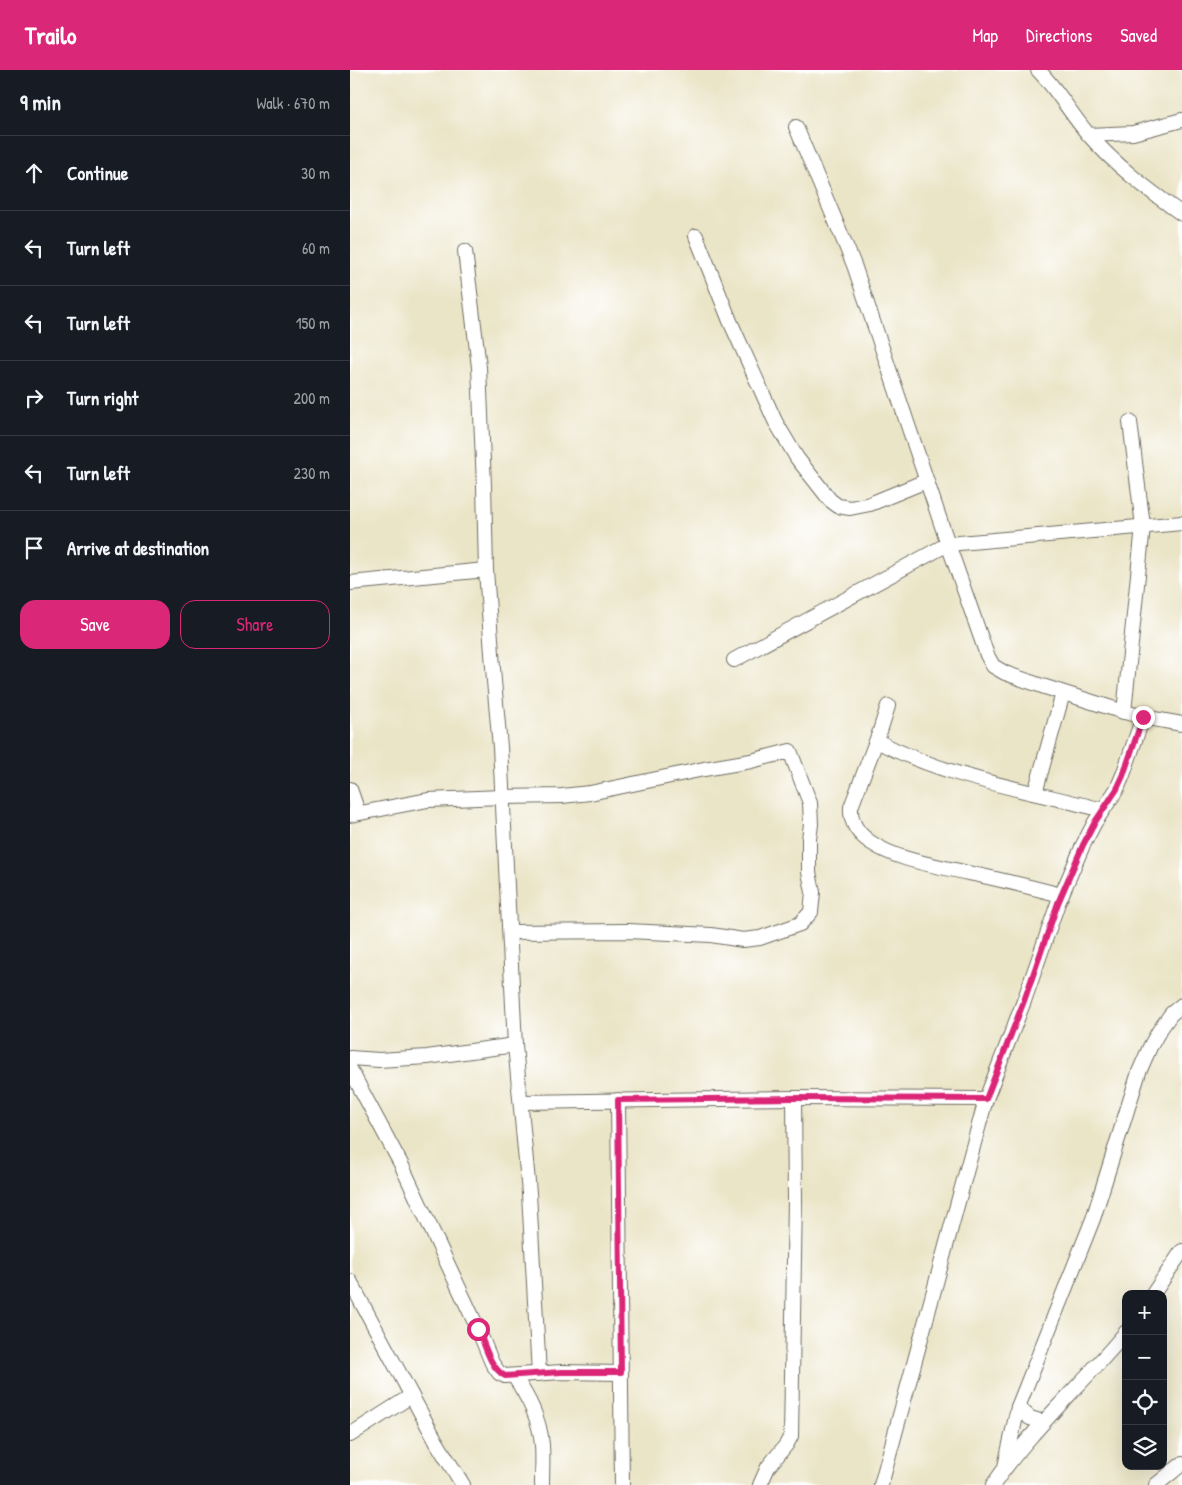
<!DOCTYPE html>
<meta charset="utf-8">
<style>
:root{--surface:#171b24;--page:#242831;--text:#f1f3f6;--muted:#9ea1a6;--line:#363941;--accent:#db2777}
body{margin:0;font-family:"Patrick Hand",sans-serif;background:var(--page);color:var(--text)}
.controls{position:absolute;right:15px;bottom:15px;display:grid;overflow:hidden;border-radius:10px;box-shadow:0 5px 20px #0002}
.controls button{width:45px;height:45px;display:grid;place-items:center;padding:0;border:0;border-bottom:1px solid var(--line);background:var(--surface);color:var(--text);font:25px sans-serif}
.stop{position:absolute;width:15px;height:15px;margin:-11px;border:4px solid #db2777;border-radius:50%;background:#fff}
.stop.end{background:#db2777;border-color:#fff;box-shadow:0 1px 5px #0008}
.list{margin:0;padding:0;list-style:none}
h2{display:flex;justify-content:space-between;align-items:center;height:65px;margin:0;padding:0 20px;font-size:21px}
h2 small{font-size:16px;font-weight:400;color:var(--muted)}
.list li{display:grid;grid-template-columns:32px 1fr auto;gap:15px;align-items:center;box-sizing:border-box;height:75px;padding:0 20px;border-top:1px solid var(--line)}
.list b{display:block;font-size:19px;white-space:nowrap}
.list em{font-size:16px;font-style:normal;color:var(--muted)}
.actions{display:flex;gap:10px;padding:15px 20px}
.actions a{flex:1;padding:11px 0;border:1px solid var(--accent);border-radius:15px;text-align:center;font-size:18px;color:var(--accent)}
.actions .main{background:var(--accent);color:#fff}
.icon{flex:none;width:28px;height:28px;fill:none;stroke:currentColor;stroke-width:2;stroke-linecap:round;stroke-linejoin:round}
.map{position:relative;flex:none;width:832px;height:1415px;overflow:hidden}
header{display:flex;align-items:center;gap:30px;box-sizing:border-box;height:70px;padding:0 25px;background:var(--accent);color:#fff}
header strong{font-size:24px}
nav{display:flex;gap:28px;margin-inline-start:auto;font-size:18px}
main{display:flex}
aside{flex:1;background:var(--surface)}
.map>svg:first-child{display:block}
</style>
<header>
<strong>Trailo</strong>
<nav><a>Map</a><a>Directions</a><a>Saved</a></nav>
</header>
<main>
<aside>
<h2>9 min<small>Walk · 670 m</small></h2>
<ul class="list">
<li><svg class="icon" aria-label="ahead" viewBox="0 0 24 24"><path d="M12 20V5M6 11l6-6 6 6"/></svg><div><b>Continue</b></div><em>30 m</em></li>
<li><svg class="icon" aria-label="left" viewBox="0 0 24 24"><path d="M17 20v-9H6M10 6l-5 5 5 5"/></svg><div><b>Turn left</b></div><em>60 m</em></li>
<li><svg class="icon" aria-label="left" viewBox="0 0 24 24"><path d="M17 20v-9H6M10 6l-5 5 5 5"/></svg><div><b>Turn left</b></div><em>150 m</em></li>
<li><svg class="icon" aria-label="right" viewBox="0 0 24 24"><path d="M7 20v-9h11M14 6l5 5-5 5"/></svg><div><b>Turn right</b></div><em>200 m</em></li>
<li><svg class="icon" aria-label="left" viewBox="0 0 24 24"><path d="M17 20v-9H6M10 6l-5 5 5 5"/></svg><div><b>Turn left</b></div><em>230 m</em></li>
<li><svg class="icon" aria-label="arrive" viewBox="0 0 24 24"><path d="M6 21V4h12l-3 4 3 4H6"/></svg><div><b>Arrive at destination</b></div></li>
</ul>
<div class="actions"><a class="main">Save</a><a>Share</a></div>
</aside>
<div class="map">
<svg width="832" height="1415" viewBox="0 0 832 1415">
<rect width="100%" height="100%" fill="#fff"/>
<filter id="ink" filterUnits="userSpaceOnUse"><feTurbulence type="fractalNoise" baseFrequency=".02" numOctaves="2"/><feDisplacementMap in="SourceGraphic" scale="10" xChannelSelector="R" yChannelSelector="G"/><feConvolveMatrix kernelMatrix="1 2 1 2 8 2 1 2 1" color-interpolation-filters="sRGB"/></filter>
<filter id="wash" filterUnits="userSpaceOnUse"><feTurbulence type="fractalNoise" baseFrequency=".0096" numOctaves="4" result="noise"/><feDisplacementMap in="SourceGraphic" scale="20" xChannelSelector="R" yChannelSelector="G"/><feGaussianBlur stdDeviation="1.12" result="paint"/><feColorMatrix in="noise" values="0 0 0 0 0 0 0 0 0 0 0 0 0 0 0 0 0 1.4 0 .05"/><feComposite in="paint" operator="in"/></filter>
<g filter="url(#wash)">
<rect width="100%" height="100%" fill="#ebe5c8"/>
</g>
<g filter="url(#ink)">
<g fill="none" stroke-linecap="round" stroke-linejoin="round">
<defs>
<g id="street">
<path d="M688,0C707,19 720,43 738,64C765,95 798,120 832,144"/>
<path d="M446,57L504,195L598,474L637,585L643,596L655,603L692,616L774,642L804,649L832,654"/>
<path d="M739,65L783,63L832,50"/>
<path d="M346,166L380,251L425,351L447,388L480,430L488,436L500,438L520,434L576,411"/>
<path d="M115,181L129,297L134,416L136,500L144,611L150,677L165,975L179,1123L189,1304"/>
<path d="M0,513L136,500"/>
<path d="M384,590L598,474L832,453"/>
<path d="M538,636L530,661L501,737C500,752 507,763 520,772C548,791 585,795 618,803C649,809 680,817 711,825"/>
<path d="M774,642L793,456L780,352"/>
<path d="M527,671C597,708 677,720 753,740"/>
<path d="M0,719L8,742"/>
<path d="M685,723L713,623"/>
<path d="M0,745L78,730L152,727L212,726L240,723L354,699L401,691L440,681L460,733L461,754L459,769V802L463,822L461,842L450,854L410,868L393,870L361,865L278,861L160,862"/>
<path d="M0,988L29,990L77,987L165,975"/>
<path d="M0,999L51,1094L128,1259L142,1293L149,1303L155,1306L211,1302L271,1303"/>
<path d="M268,1030L272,1415"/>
<path d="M172,1032L444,1028L636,1029"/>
<path d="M0,1211L87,1373L113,1415"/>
<path d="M803,1224L832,1181"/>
<path d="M164,1306C178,1327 190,1349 192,1375C193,1388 192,1402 192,1415"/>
<path d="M668,1337L680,1348L693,1352"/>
<path d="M0,1365L61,1326"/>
<path d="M655,1397L668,1337L743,1149L789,1002L800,977L809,961L821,944L832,935"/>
<path d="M410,1415L418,1397L436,1375L441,1366L445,1129L444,1028"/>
<path d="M531,1415L636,1029L674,931L708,833L733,775L745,752L767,719L773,705L793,647"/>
<path d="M643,1415C681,1359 733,1314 776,1262"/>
<path d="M806,1415L832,1394"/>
</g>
</defs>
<use href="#street" stroke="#6e6c62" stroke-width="16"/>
<use href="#street" stroke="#fff" stroke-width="14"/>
</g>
</g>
<g fill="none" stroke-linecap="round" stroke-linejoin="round" filter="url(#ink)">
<path stroke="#db2777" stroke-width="6" d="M128,1259C135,1274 139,1297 155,1306L211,1302H271L268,1030L444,1028L636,1029L674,931L708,833L733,775L745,752L767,719L773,706L793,647"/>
</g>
</svg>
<div class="controls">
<button>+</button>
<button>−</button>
<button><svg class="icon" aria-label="locate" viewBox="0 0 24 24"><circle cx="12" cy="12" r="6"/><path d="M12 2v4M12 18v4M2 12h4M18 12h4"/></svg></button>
<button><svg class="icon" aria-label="layers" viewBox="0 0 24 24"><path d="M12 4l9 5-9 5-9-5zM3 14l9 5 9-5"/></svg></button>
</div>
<div class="stop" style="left:128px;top:1259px"></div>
<div class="stop end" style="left:793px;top:647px"></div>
</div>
</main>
